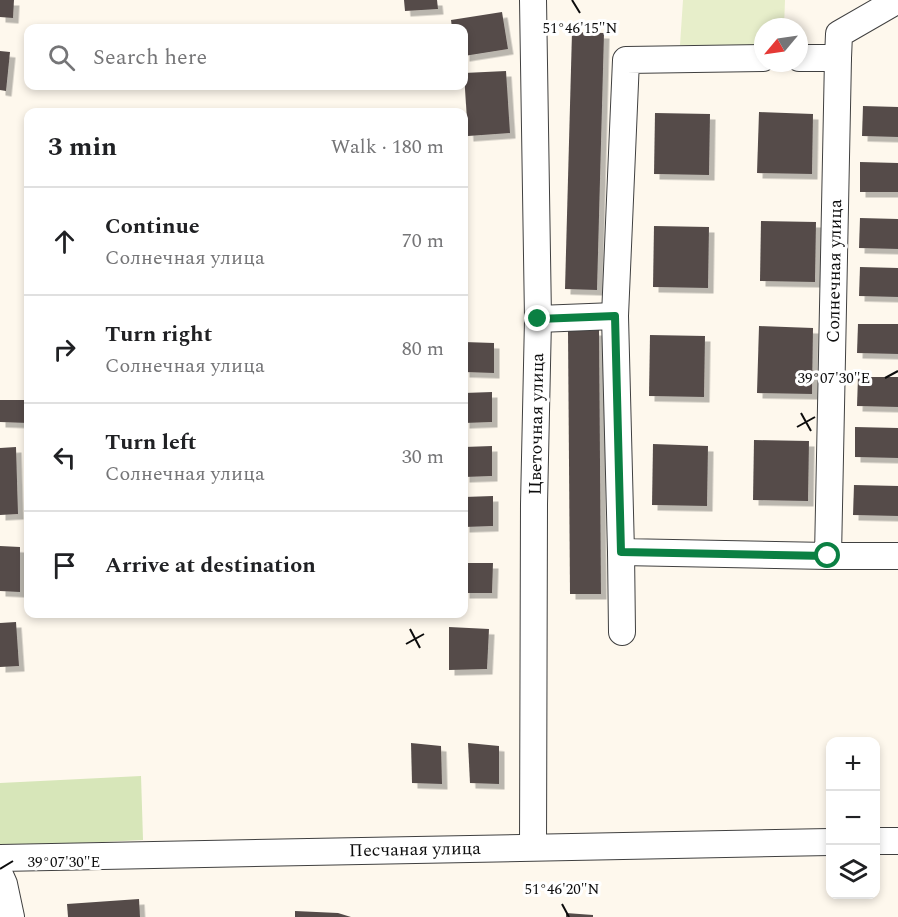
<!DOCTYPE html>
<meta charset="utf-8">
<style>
:root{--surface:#fff;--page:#f6f6f6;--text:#202124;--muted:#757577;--line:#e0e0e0}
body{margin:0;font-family:Spectral,serif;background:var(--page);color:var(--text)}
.controls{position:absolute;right:18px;bottom:18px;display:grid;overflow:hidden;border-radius:12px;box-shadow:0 3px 9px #0003}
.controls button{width:54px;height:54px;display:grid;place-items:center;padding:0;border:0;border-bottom:2px solid var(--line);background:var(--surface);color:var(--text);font:30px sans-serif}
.compass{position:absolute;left:754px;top:18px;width:54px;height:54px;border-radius:50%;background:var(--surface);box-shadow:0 3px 9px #0003;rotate:241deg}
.stop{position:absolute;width:18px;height:18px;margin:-14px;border:4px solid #0b8043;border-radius:50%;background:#fff}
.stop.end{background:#0b8043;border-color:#fff;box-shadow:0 2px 6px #0008}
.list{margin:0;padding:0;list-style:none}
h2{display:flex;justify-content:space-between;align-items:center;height:78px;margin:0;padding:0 24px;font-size:26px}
h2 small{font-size:20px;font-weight:400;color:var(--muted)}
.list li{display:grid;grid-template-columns:39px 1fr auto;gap:18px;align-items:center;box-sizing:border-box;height:108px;padding:0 24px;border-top:2px solid var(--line)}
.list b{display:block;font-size:22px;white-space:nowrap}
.list p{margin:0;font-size:20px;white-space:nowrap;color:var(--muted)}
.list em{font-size:20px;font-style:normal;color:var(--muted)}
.icon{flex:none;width:33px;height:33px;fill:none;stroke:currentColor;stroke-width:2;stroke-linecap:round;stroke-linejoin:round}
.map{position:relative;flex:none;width:898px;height:917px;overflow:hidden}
.search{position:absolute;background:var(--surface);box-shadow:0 3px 9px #0003;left:24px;top:24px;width:444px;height:66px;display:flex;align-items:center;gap:15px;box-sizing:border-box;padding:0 21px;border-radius:12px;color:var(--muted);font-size:22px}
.panel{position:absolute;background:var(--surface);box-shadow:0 3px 9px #0003;left:24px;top:108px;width:444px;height:510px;border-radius:12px}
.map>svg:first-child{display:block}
</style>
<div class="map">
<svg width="898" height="917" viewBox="0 0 898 917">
<defs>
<filter id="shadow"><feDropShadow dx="5.5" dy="5.5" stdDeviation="0" flood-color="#0004"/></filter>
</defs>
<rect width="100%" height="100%" fill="#fef8ed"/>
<path fill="#d7e6b9" d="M141,776L143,840L0,847V783Z"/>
<path fill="#e7eeca" d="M683,0H785L784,27H763V48L680,45Z"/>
<g fill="#554c4a" filter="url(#shadow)">
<path d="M0,0H14L13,18L0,17Z"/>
<path d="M404,0H437L438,9L405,11Z"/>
<path d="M502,12L508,49L464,56V28H452L451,20Z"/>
<path d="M572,32L604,33L597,290L565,289Z"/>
<path d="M0,51L10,52L6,91L0,90Z"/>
<path d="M506,71L510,133L468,136L464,73Z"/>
<path d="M863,106L898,107V137L862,136Z"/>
<path d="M759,112L813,114L812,174L757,173Z"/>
<path d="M655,113L710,114L709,175L654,174Z"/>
<path d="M860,162L898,163V192H860Z"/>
<path d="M860,218L898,219V249L859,248Z"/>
<path d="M761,221L816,222L815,282L760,281Z"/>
<path d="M654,226L709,227L708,288L653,287Z"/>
<path d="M860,267L898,268V297L859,296Z"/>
<path d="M858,324H898V354L857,353Z"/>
<path d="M759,326L813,328L812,394L757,393Z"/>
<path d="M599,330L601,594H570L568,331Z"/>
<path d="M650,335L705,336L704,397L649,396Z"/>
<path d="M464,342L494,343V373L464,372Z"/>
<path d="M858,377H898V407L857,406Z"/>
<path d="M492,392V422L464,423V393Z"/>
<path d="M0,400H28V423L0,422Z"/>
<path d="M855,427L898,428V458L855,457Z"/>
<path d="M754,440L809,441L808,501L753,500Z"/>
<path d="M653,444L708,446L707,506L652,505Z"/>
<path d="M492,446V476L464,477V447Z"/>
<path d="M16,447L18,514L0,515V448Z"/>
<path d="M854,485L898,486V516L853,515Z"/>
<path d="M493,496V526L464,527V497Z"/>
<path d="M0,546L20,547V592L0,591Z"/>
<path d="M464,563H493L492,593H464Z"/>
<path d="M16,622L19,666L0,667V623Z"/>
<path d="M449,627L489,629L487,669L449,670Z"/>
<path d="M411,743L441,746L442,784L412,783Z"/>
<path d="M468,743L499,746V784L470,783Z"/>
<path d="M139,899L140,917H68L67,904Z"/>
<path d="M295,911L338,913L351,917H295Z"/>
<path d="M566,913L593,915V917H566Z"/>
</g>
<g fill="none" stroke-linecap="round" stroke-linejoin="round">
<defs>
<g id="minor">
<path d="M763,58L626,60L615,316L621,552L828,556L838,58H799"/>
<path d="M838,58L839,34L898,0"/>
<path d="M538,319L615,316"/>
<path d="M621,552L622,632"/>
<path d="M828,556H898"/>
<path d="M876,841H898"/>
<path d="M533,847L534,504L538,319L533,0"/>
<path d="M0,858L830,842"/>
<path d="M0,875L4,884L11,917"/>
</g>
</defs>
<use href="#minor" stroke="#404040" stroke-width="28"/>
<use href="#minor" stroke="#fff" stroke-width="26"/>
</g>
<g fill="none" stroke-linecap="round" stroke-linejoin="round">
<path stroke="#0b8043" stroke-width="8" d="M538,319L615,316L621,552L828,556"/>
</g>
<path fill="none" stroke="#0d0d0d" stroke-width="2" d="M572,0L580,13M885,378L898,371M801,413L811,431M797,427L815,417M410,629L420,648M406,644L424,634M0,869L13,861M562,904L569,917"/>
<g text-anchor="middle" stroke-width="6" stroke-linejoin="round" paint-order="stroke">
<g font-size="18" fill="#0d0d0d" stroke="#fff">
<text transform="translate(834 271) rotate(-89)" y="6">Солнечная улица</text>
<text transform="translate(536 424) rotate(-89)" y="6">Цветочная улица</text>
<text transform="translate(415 849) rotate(-1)" y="6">Песчаная улица</text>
</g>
</g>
<g font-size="15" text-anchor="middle" fill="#0d0d0d" stroke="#fff" stroke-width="6" stroke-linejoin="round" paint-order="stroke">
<text x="580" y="33">51°46'15"N</text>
<text x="834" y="383">39°07'30"E</text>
<text x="64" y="867">39°07'30"E</text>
<text x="562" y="894">51°46'20"N</text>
</g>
</svg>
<div class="controls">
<button>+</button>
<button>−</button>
<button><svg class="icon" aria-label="layers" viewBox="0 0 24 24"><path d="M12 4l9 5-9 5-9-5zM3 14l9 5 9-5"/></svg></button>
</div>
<svg class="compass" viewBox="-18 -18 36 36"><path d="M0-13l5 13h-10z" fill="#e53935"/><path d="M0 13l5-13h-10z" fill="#757577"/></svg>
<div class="stop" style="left:828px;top:556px"></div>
<div class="stop end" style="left:538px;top:319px"></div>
<div class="search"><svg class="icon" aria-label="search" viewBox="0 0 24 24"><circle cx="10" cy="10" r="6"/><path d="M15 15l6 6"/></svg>Search here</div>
<section class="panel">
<h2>3 min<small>Walk · 180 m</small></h2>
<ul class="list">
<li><svg class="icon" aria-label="ahead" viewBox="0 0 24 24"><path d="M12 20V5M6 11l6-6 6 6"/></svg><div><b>Continue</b><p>Солнечная улица</p></div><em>70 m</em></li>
<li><svg class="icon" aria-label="right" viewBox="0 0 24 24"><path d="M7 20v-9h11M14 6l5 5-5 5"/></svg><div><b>Turn right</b><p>Солнечная улица</p></div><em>80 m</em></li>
<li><svg class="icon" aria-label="left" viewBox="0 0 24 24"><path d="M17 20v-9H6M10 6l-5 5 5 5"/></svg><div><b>Turn left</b><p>Солнечная улица</p></div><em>30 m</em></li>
<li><svg class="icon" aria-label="arrive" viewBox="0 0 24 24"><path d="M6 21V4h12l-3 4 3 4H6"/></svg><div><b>Arrive at destination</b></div></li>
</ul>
</section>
</div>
